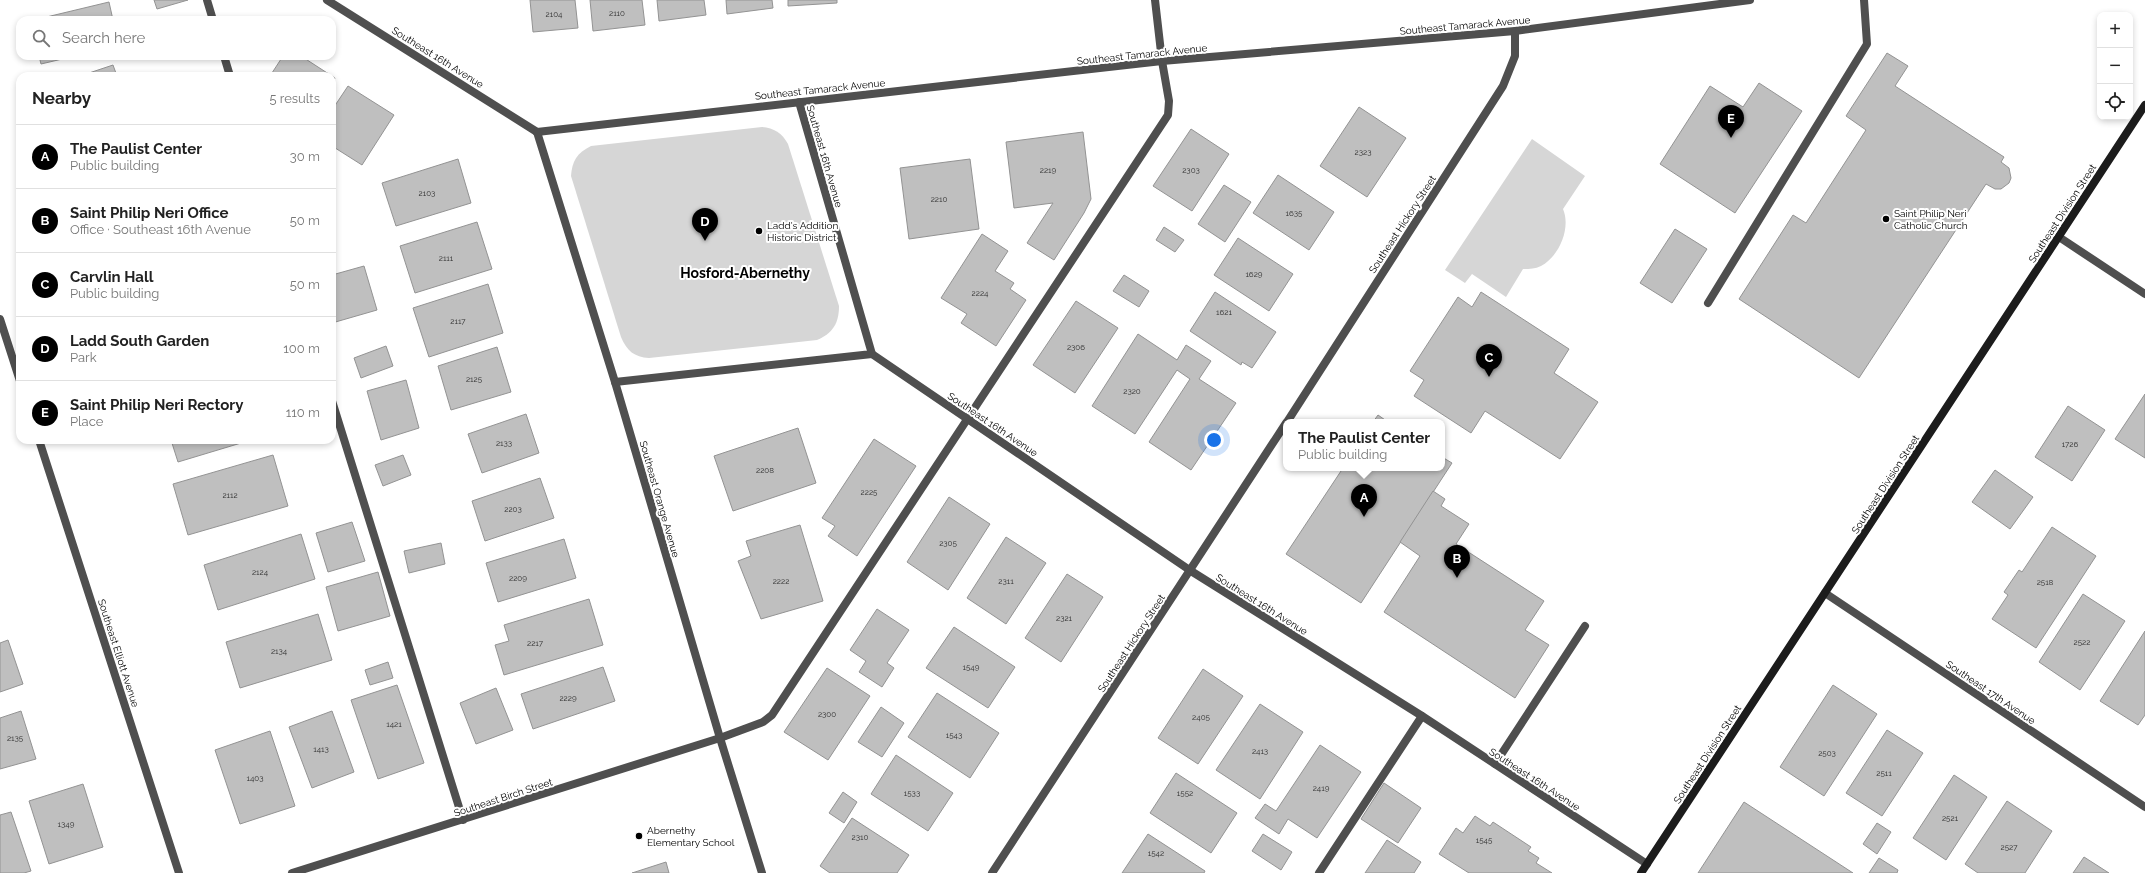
<!DOCTYPE html>
<meta charset="utf-8">
<style>
:root{--surface:#fff;--page:#f2f2f2;--text:#222;--muted:#767676;--line:#e0e0e0;--accent:#000}
body{margin:0;font-family:Raleway,sans-serif;background:var(--page);color:var(--text)}
.controls{position:absolute;right:12px;top:12px;display:grid;overflow:hidden;border-radius:8px;box-shadow:0 2px 6px #0003}
.controls button{width:36px;height:36px;display:grid;place-items:center;padding:0;border:0;border-bottom:1px solid var(--line);background:var(--surface);color:var(--text);font:20px sans-serif}
.you{position:absolute;left:1214px;top:440px;width:14px;height:14px;margin:-10px;border:3px solid #fff;border-radius:50%;background:#1a73e8;box-shadow:0 0 0 6px #1a73e833}
.badge{display:grid;place-items:center;width:26px;height:26px;border-radius:50%;background:var(--accent);color:#fff;font-size:13px;font-weight:700}
.pin{position:absolute;translate:-50% -33px;filter:drop-shadow(0 1px 2px #0008)}
.pin::after{content:'';position:absolute;top:21px;width:14px;height:12px;background:inherit;clip-path:polygon(0 0,100% 0,50% 100%)}
.popup{position:absolute;left:1283px;top:419px;width:162px;height:52px;box-sizing:border-box;display:grid;place-content:center;border-radius:8px;background:var(--surface);filter:drop-shadow(0 1px 3px #0005);font-size:13px;white-space:nowrap;color:var(--muted)}
.popup b{font-size:15px;color:var(--text)}
.popup::after{content:'';position:absolute;left:50%;top:100%;margin-left:-8px;border:8px solid transparent;border-top-color:var(--surface)}
.list{margin:0;padding:0;list-style:none}
h2{display:flex;justify-content:space-between;align-items:center;height:52px;margin:0;padding:0 16px;font-size:17px}
h2 small{font-size:13px;font-weight:400;color:var(--muted)}
.list li{display:grid;grid-template-columns:26px 1fr auto;gap:12px;align-items:center;box-sizing:border-box;height:64px;padding:0 16px;border-top:1px solid var(--line)}
.list b{display:block;font-size:15px;white-space:nowrap}
.list p{margin:0;font-size:13px;white-space:nowrap;color:var(--muted)}
.list em{font-size:13px;font-style:normal;color:var(--muted)}
.icon{flex:none;width:22px;height:22px;fill:none;stroke:currentColor;stroke-width:2;stroke-linecap:round;stroke-linejoin:round}
.map{position:relative;flex:none;width:2145px;height:873px;overflow:hidden}
.search{position:absolute;background:var(--surface);box-shadow:0 2px 6px #0003;left:16px;top:16px;width:320px;height:44px;display:flex;align-items:center;gap:10px;box-sizing:border-box;padding:0 14px;border-radius:12px;color:var(--muted);font-size:15px}
.panel{position:absolute;background:var(--surface);box-shadow:0 2px 6px #0003;left:16px;top:72px;width:320px;height:372px;border-radius:12px}
.map>svg:first-child{display:block}
</style>
<div class="map">
<svg width="2145" height="873" viewBox="0 0 2145 873">
<rect width="100%" height="100%" fill="#fff"/>
<g fill="#d6d6d6">
<path d="M762,127C774,128 782,133 788,144L839,306C839,323 833,333 817,340L649,358C634,357 627,351 621,337L571,176C572,161 577,153 591,146Z"/>
<path d="M1532,139L1585,176L1563,209C1571,227 1560,256 1541,266C1535,269 1529,269 1523,269L1506,297L1472,274L1465,283L1445,270Z"/>
</g>
<g fill="#bfbfbf" stroke="#939393">
<path d="M154,0H188L157,9Z"/>
<path d="M530,0H575L578,28L533,32Z"/>
<path d="M590,0H642L645,25L593,31Z"/>
<path d="M657,0H704L706,15L659,21Z"/>
<path d="M726,0H772L773,8L727,14Z"/>
<path d="M788,0H837V3L788,6Z"/>
<path d="M109,2L113,20H34Z"/>
<path d="M1887,53L1908,66L1895,86L2004,157L2001,162L2009,168L2011,178L2009,183L2001,189H1995L1986,184L1859,378L1739,299L1793,215L1806,223L1866,130L1846,116Z"/>
<path d="M39,56H75L41,64Z"/>
<path d="M283,56H301L335,78L332,84V76H270Z"/>
<path d="M113,65L117,76H80Z"/>
<path d="M1759,83L1802,111L1735,213L1660,164L1710,86L1743,107Z"/>
<path d="M348,86L394,115L362,165L332,146V110Z"/>
<path d="M1359,107L1406,138L1367,197L1320,166Z"/>
<path d="M1191,129L1229,154L1192,211L1153,186Z"/>
<path d="M1083,132L1091,199L1084,213L1054,260L1027,243L1053,203L1014,208L1006,142Z"/>
<path d="M458,159L471,203L396,226L382,183Z"/>
<path d="M970,159L979,229L909,239L900,168Z"/>
<path d="M1278,175L1334,212L1309,250L1253,213Z"/>
<path d="M1224,185L1251,202L1225,242L1198,224Z"/>
<path d="M477,222L492,269L415,293L400,246Z"/>
<path d="M1164,227L1184,240L1175,252L1156,240Z"/>
<path d="M1675,229L1707,249L1672,303L1640,283Z"/>
<path d="M982,234L1008,251L995,271L1014,283L1010,289L1026,300L996,346L961,323L967,314L941,298Z"/>
<path d="M1238,238L1293,274L1269,311L1214,275Z"/>
<path d="M364,266L377,310L332,323V275Z"/>
<path d="M1124,275L1149,291L1139,307L1113,291Z"/>
<path d="M488,284L503,333L429,357L413,308Z"/>
<path d="M1215,292L1276,332L1252,368L1242,362L1241,365L1190,331Z"/>
<path d="M1481,292L1569,349L1554,373L1598,402L1560,459L1485,411L1471,433L1414,396L1424,380L1410,371L1458,297L1472,307Z"/>
<path d="M1076,301L1118,328L1075,393L1033,365Z"/>
<path d="M1138,334L1177,360L1186,345L1211,361L1199,379L1236,403L1191,470L1149,442L1190,379L1177,370L1135,434L1092,406Z"/>
<path d="M386,346L393,366L361,378L354,358Z"/>
<path d="M497,347L511,392L451,410L438,366Z"/>
<path d="M406,380L419,428L381,440L367,391Z"/>
<path d="M2145,394V458L2115,439Z"/>
<path d="M2068,406L2105,430L2072,481L2035,457Z"/>
<path d="M526,414L539,453L482,473L468,434Z"/>
<path d="M1378,415L1388,422H1373Z"/>
<path d="M798,428L816,483L733,511L714,456Z"/>
<path d="M874,439L916,466L857,556L828,536L835,526L822,518Z"/>
<path d="M171,440H251L178,462Z"/>
<path d="M273,455L288,506L188,535L173,484Z"/>
<path d="M403,455L411,475L383,486L375,465Z"/>
<path d="M1442,457L1452,463L1361,603L1286,554L1343,468H1442Z"/>
<path d="M1995,470L2033,497L2010,529L1972,502Z"/>
<path d="M540,478L554,518L485,541L472,501Z"/>
<path d="M1433,491L1445,499L1441,506L1469,524L1456,544L1544,601L1525,630L1549,645L1515,698L1384,612L1420,556L1400,542Z"/>
<path d="M949,497L990,524L948,590L907,562Z"/>
<path d="M352,522L365,561L328,572L316,533Z"/>
<path d="M800,525L823,601L761,619L738,561L751,556L746,541Z"/>
<path d="M2052,527L2096,556L2036,648L1992,619L2008,595L2004,592L2019,570L2022,572Z"/>
<path d="M301,534L315,579L218,610L204,565Z"/>
<path d="M1006,537L1046,563L1006,624L967,598Z"/>
<path d="M564,539L576,578L498,602L486,563Z"/>
<path d="M441,543L445,564L409,573L404,551Z"/>
<path d="M378,572L390,616L338,631L326,587Z"/>
<path d="M1067,574L1103,597L1061,662L1025,638Z"/>
<path d="M2083,594L2125,621L2080,690L2039,662Z"/>
<path d="M589,599L603,645L504,675L495,645L509,641L504,625Z"/>
<path d="M877,609L909,630L887,663L894,668L882,687L859,672L866,661L850,650Z"/>
<path d="M318,614L332,660L240,688L226,642Z"/>
<path d="M954,627L1015,667L988,708L926,668Z"/>
<path d="M2145,631V715L2138,725L2100,701Z"/>
<path d="M8,640L23,684L0,692V643Z"/>
<path d="M388,662L393,678L370,685L365,670Z"/>
<path d="M603,667L615,701L533,729L521,694Z"/>
<path d="M827,668L870,696L828,760L784,732Z"/>
<path d="M1203,669L1243,696L1198,764L1158,738Z"/>
<path d="M397,685L424,763L378,779L351,700Z"/>
<path d="M1833,685L1877,714L1824,796L1780,767Z"/>
<path d="M496,688L513,730L476,744L460,703Z"/>
<path d="M937,693L999,733L970,778L908,737Z"/>
<path d="M1260,704L1303,732L1260,799L1216,770Z"/>
<path d="M881,707L904,723L882,757L858,742Z"/>
<path d="M21,711L36,759L0,769V718Z"/>
<path d="M332,711L354,772L312,788L289,727Z"/>
<path d="M1887,730L1923,753L1882,816L1846,793Z"/>
<path d="M270,731L295,806L240,824L215,750Z"/>
<path d="M1320,745L1361,772L1317,838L1288,819L1279,834L1255,818L1265,804L1276,811Z"/>
<path d="M896,755L953,793L928,831L871,794Z"/>
<path d="M1176,773L1237,813L1211,853L1150,813Z"/>
<path d="M1954,775L1987,797L1946,860L1913,838Z"/>
<path d="M1384,783L1421,808L1398,843L1361,819Z"/>
<path d="M83,784L103,847L49,864L29,801Z"/>
<path d="M843,792L857,802L844,823L829,813Z"/>
<path d="M2007,801L2052,831L2025,873H1978L1965,864Z"/>
<path d="M1744,802L1853,873H1698Z"/>
<path d="M11,812L31,871L24,873H0V815Z"/>
<path d="M1475,816L1490,826L1493,822L1531,847L1528,851L1539,858L1536,863L1552,873H1469L1439,854L1456,828L1463,833Z"/>
<path d="M852,818L909,855L897,873H830L820,866Z"/>
<path d="M1877,823L1891,832L1877,854L1863,844Z"/>
<path d="M1148,834L1205,871L1204,873H1122Z"/>
<path d="M1263,834L1292,852L1281,870L1252,851Z"/>
<path d="M1387,840L1421,862L1414,873H1365Z"/>
<path d="M2084,857L2109,873H2073Z"/>
<path d="M1879,858L1898,870L1897,873H1869Z"/>
<path d="M666,862L669,873H632Z"/>
</g>
<g fill="none" stroke-linecap="round" stroke-linejoin="round">
<g stroke="#4f4f4f" stroke-width="8">
<path d="M207,0L213,20"/>
<path d="M224,56L230,76"/>
<path d="M1708,303L1867,44L1864,0"/>
<path d="M332,401L463,820"/>
<path d="M720,738L763,722L772,715L1168,115L1169,101L1162,61"/>
<path d="M1495,764L1585,626"/>
<path d="M1319,873L1422,716"/>
</g>
<g stroke="#4f4f4f" stroke-width="8">
<path d="M327,0L537,132"/>
<path d="M1155,0L1162,61"/>
<path d="M537,132L1162,61L1515,31L1750,0"/>
<path d="M537,132L615,382L720,738L762,873"/>
<path d="M2059,237L2145,294"/>
<path d="M0,319L20,381"/>
<path d="M872,354L1191,571L1422,716L1647,864"/>
<path d="M615,382L872,354L799,102"/>
<path d="M1287,422L1503,86L1515,56V31"/>
<path d="M39,440L179,873"/>
<path d="M1825,593L2145,807"/>
<path d="M292,873L720,738"/>
<path d="M992,873L1286,423"/>
</g>
<path stroke="#1c1c1c" stroke-width="8" d="M1641,873L2145,105"/>
</g>
<g fill="#000" stroke="#fff" stroke-width="1.5">
<circle cx="1886" cy="219" r="4"/>
<circle cx="759" cy="231" r="4"/>
<circle cx="639" cy="836" r="4"/>
</g>
<g text-anchor="middle" stroke-width="4" stroke-linejoin="round" paint-order="stroke">
<g font-size="8" fill="#303030">
<text x="617" y="16">2110</text>
<text x="554" y="17">2104</text>
<text x="1363" y="155">2323</text>
<text x="1048" y="173">2219</text>
<text x="1191" y="173">2303</text>
<text x="427" y="196">2103</text>
<text x="939" y="202">2210</text>
<text x="1294" y="216">1635</text>
<text x="446" y="261">2111</text>
<text x="1254" y="277">1629</text>
<text x="980" y="296">2224</text>
<text x="1224" y="315">1621</text>
<text x="458" y="324">2117</text>
<text x="1076" y="350">2306</text>
<text x="474" y="382">2125</text>
<text x="1132" y="394">2320</text>
<text x="504" y="446">2133</text>
<text x="2070" y="447">1726</text>
<text x="765" y="473">2208</text>
<text x="869" y="495">2225</text>
<text x="230" y="498">2112</text>
<text x="513" y="512">2203</text>
<text x="948" y="546">2305</text>
<text x="260" y="575">2124</text>
<text x="518" y="581">2209</text>
<text x="781" y="584">2222</text>
<text x="1006" y="584">2311</text>
<text x="2045" y="585">2518</text>
<text x="1064" y="621">2321</text>
<text x="2082" y="645">2522</text>
<text x="535" y="646">2217</text>
<text x="279" y="654">2134</text>
<text x="971" y="670">1549</text>
<text x="568" y="701">2229</text>
<text x="827" y="717">2300</text>
<text x="1201" y="720">2405</text>
<text x="394" y="727">1421</text>
<text x="954" y="738">1543</text>
<text x="15" y="741">2135</text>
<text x="321" y="752">1413</text>
<text x="1260" y="754">2413</text>
<text x="1827" y="756">2503</text>
<text x="1884" y="776">2511</text>
<text x="255" y="781">1403</text>
<text x="1321" y="791">2419</text>
<text x="912" y="796">1533</text>
<text x="1185" y="796">1552</text>
<text x="1950" y="821">2521</text>
<text x="66" y="827">1349</text>
<text x="860" y="840">2310</text>
<text x="1484" y="843">1545</text>
<text x="2009" y="850">2527</text>
<text x="1156" y="856">1542</text>
</g>
<g font-size="10" fill="#000" stroke="#fff">
<text transform="translate(1465 25) rotate(-5)" y="4">Southeast Tamarack Avenue</text>
<text transform="translate(1142 54) rotate(-6)" y="4">Southeast Tamarack Avenue</text>
<text transform="translate(438 57) rotate(32)" y="4">Southeast 16th Avenue</text>
<text transform="translate(820 89) rotate(-6)" y="4">Southeast Tamarack Avenue</text>
<text transform="translate(825 156) rotate(74)" y="4">Southeast 16th Avenue</text>
<text transform="translate(2062 213) rotate(-57)" y="4">Southeast Division Street</text>
<text transform="translate(1402 224) rotate(-57)" y="4">Southeast Hickory Street</text>
<text transform="translate(993 424) rotate(34)" y="4">Southeast 16th Avenue</text>
<text transform="translate(1885 484) rotate(-57)" y="4">Southeast Division Street</text>
<text transform="translate(660 499) rotate(74)" y="4">Southeast Orange Avenue</text>
<text transform="translate(1262 604) rotate(32)" y="4">Southeast 16th Avenue</text>
<text transform="translate(1131 643) rotate(-57)" y="4">Southeast Hickory Street</text>
<text transform="translate(119 653) rotate(72)" y="4">Southeast Elliott Avenue</text>
<text transform="translate(1991 692) rotate(34)" y="4">Southeast 17th Avenue</text>
<text transform="translate(1707 754) rotate(-57)" y="4">Southeast Division Street</text>
<text transform="translate(1535 779) rotate(33)" y="4">Southeast 16th Avenue</text>
<text transform="translate(503 797) rotate(-18)" y="4">Southeast Birch Street</text>
</g>
<g font-size="10" fill="#000" stroke="#fff" text-anchor="start">
<text x="1894" y="217">Saint Philip Neri<tspan x="1894" dy="12">Catholic Church</tspan></text>
<text x="767" y="229">Ladd's Addition<tspan x="767" dy="12">Historic District</tspan></text>
<text x="647" y="834">Abernethy<tspan x="647" dy="12">Elementary School</tspan></text>
</g>
<g font-size="14" font-weight="bold" fill="#000" stroke="#fff">
<text x="745" y="278">Hosford-Abernethy</text>
</g>
</g>
</svg>
<div class="controls">
<button>+</button>
<button>−</button>
<button><svg class="icon" aria-label="locate" viewBox="0 0 24 24"><circle cx="12" cy="12" r="6"/><path d="M12 2v4M12 18v4M2 12h4M18 12h4"/></svg></button>
</div>
<div class="you"></div>
<div class="pin badge" style="left:1364px;top:517px">A</div>
<div class="popup"><b>The Paulist Center</b>Public building</div>
<div class="pin badge" style="left:1457px;top:578px">B</div>
<div class="pin badge" style="left:1489px;top:377px">C</div>
<div class="pin badge" style="left:705px;top:241px">D</div>
<div class="pin badge" style="left:1731px;top:138px">E</div>
<div class="search"><svg class="icon" aria-label="search" viewBox="0 0 24 24"><circle cx="10" cy="10" r="6"/><path d="M15 15l6 6"/></svg>Search here</div>
<section class="panel">
<h2>Nearby<small>5 results</small></h2>
<ul class="list">
<li><span class="badge">A</span><div><b>The Paulist Center</b><p>Public building</p></div><em>30 m</em></li>
<li><span class="badge">B</span><div><b>Saint Philip Neri Office</b><p>Office · Southeast 16th Avenue</p></div><em>50 m</em></li>
<li><span class="badge">C</span><div><b>Carvlin Hall</b><p>Public building</p></div><em>50 m</em></li>
<li><span class="badge">D</span><div><b>Ladd South Garden</b><p>Park</p></div><em>100 m</em></li>
<li><span class="badge">E</span><div><b>Saint Philip Neri Rectory</b><p>Place</p></div><em>110 m</em></li>
</ul>
</section>
</div>
